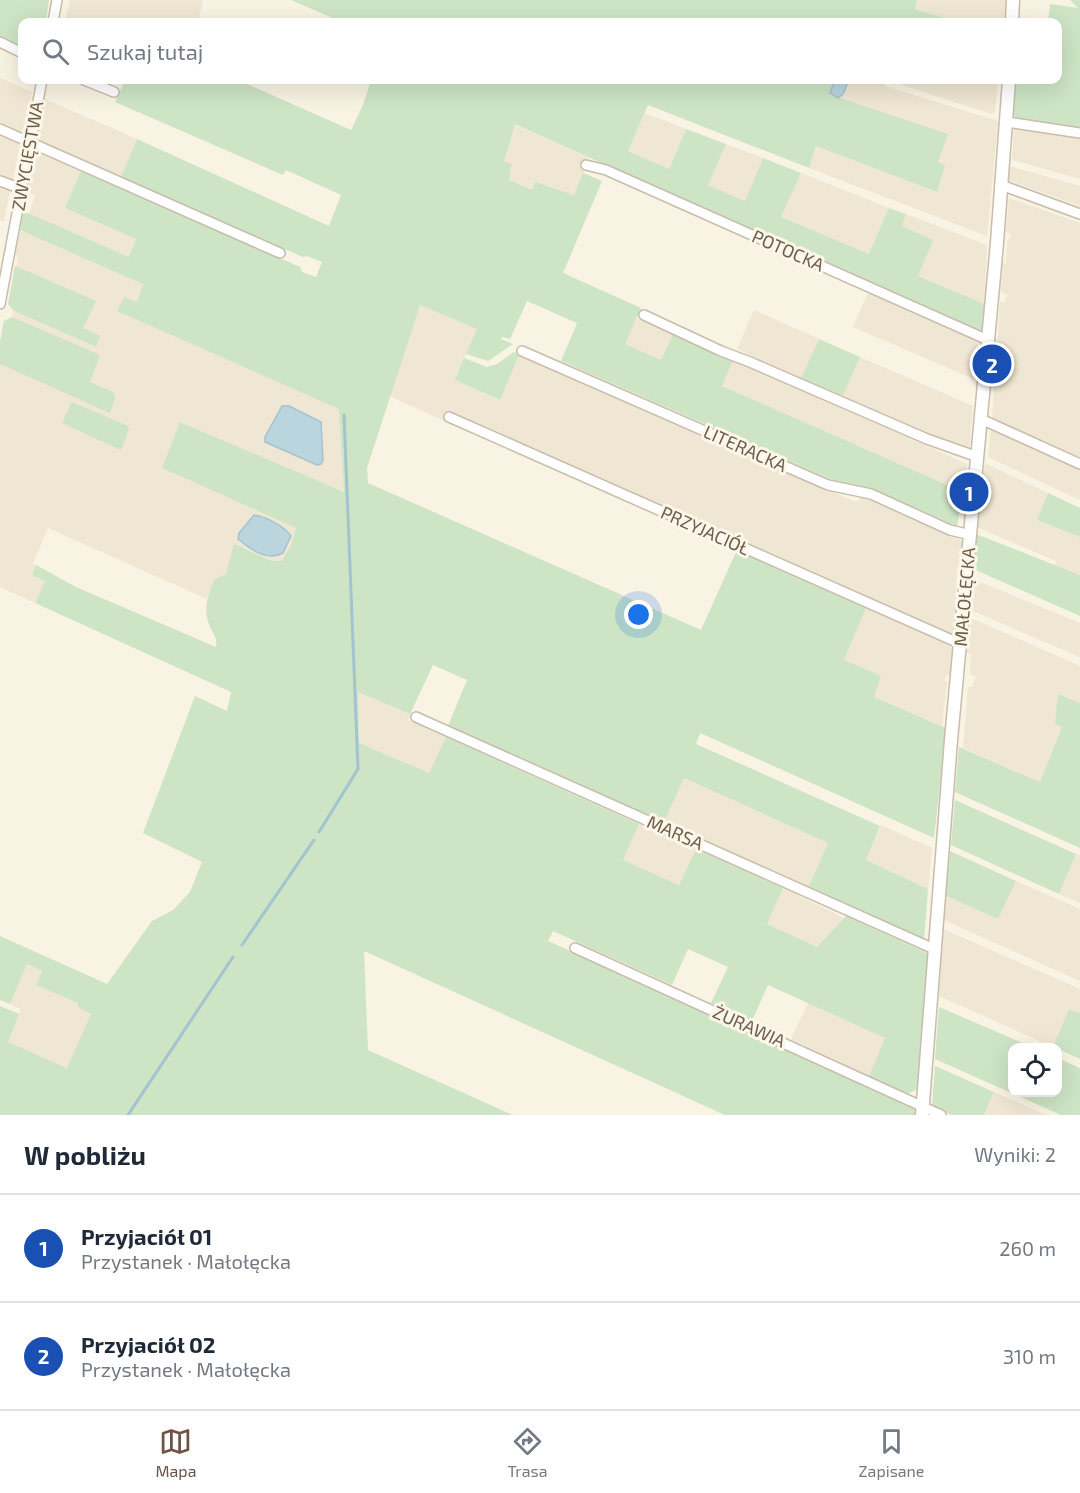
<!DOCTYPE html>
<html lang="pl">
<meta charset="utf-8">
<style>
:root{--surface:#fff;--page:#f6f6f7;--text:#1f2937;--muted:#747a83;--line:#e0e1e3;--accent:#705246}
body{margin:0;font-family:"Exo 2",sans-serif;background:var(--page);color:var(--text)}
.controls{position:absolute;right:18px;bottom:18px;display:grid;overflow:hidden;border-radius:12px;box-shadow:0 6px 24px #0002}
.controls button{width:54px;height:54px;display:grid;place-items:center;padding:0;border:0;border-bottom:2px solid var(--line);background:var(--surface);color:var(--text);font:30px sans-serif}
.you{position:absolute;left:639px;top:615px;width:21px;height:21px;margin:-15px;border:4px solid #fff;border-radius:50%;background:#1a73e8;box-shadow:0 0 0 9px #1a73e833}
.badge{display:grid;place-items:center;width:39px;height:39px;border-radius:50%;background:var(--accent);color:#fff;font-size:20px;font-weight:700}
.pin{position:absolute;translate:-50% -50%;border:3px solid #fff;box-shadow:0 2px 6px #0006}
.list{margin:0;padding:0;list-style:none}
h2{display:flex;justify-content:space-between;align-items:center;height:78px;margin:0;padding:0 24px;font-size:26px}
h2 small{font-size:20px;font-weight:400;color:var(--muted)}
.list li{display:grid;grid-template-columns:39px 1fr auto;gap:18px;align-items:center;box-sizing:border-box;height:108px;padding:0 24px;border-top:2px solid var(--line)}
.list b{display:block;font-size:22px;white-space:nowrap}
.list p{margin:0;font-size:20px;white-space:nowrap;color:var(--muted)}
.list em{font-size:20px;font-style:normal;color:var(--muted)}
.icon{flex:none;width:33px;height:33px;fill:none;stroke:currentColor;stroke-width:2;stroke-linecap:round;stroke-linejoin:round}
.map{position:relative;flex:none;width:1080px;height:1115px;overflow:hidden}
.search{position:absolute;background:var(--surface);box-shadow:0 6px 24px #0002;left:18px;right:18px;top:18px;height:66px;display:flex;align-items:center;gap:15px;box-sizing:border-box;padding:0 21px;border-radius:12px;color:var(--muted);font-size:22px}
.sheet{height:294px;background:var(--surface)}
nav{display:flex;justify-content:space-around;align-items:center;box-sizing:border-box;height:84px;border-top:2px solid var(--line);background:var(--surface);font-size:16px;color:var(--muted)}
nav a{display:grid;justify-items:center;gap:3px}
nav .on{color:var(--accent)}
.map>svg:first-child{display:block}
</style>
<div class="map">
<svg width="1080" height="1115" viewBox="0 0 1080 1115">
<rect width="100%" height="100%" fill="#f9f3e4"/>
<g fill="#efe6d3">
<path d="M70,0H203L198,22H65Z"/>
<path d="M917,0H1006L1004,22H958L915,9Z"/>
<path d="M0,78L32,92L26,128L21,131L0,122Z"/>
<path d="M835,80H998L995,112L991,114L887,80L885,86L998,121L987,236L809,168L816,146L937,192L938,162L836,97Z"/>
<path d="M45,99L137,139L121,177L42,142L38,136Z"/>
<path d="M645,113L686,129L669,169L628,151Z"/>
<path d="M514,124L589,158L575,195L535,182L532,190L508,180L511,174L504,162Z"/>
<path d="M1014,128L1080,138V179L1012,160Z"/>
<path d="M0,134L20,144L12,183L0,178Z"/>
<path d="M726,144L763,158L745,201L708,185Z"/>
<path d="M39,152L81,171L65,208L136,239L129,257L29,214L35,195L27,191L34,156Z"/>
<path d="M1009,166L1080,186V206L1008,180Z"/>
<path d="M801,173L889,208L869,255L781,217Z"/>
<path d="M0,186L10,190L4,222L0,220Z"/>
<path d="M1009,198L1080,223V461L992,420L1000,302H1005L1008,295L1001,292L1003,263L1006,264L1007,242L1011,235L1006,232Z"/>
<path d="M906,214L987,245L984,304L918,276L902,226Z"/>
<path d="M20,230L144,284L137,302L124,297L117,311L340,409L344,493L181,422L162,468L296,528L291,545L283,561H272L244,548L226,574L215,579L207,599L48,528L33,564L36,565L32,575L45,581L35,603L0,587V342L4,321L12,317L13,310L8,304L18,258L15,255Z"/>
<path d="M868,293L978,342L976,380L853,327Z"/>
<path d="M420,304L477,329L455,380L499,400L519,355L855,502L862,497L965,542L962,565L957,567L954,636L450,415L447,422L389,396Z"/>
<path d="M754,310L819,339L801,378L737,349Z"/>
<path d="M637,318L673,334L661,360L624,344Z"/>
<path d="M860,357L973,406L969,452L843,396Z"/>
<path d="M733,360L967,464L963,492L722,386Z"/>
<path d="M991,427L1080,467V500L988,457Z"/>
<path d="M985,463L1048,493L1037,520L1080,537V575L1055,565L1056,561L977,527Z"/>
<path d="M975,580L1080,623V657L971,610Z"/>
<path d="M866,608L953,645L950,675L947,674L944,681L947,682L942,726L874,697L844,660Z"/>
<path d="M971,618L1080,666V703L1059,694L1062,727L1040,782L963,748L968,687H972L976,677L970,674L971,655L967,652Z"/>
<path d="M358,692L410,714L408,720L446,737L429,773L359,743Z"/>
<path d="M684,778L828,843L808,888L664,822Z"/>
<path d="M639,824L696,849L679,885L623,860Z"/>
<path d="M881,825L932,848L928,889L866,860Z"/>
<path d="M1076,854L1080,855V903L1059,894Z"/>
<path d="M1016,881L1080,909V981L944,920L946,896L998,919Z"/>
<path d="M783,888L844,918L817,947L767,924Z"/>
<path d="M943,929L1080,989V1013L1069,1009L1053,1047L939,996Z"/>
<path d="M26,964L42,971L37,985L78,1003L91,1014L68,1068L7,1042L21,1009L10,1004Z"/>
<path d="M808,1003L886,1038L869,1076L791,1039Z"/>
<path d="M994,1092L1046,1115H984Z"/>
</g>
<g fill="#cde4c5">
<path d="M0,0H49L46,22H22V48L0,38Z"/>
<path d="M291,0H917L915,9L958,22H342Z"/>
<path d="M1070,0H1080V128L1017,119L1013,115L1016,80H1058V22H1048L1050,4L1078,8Z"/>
<path d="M125,80H159L166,82L167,80H238L351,130L363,105L371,80H835L830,93L831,95L948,134L938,162L945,165L937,192L816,146L809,168L648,105L628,151L669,169L686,129L726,144L708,185L745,201L763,158L801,173L781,217L869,254L889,208L906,214L902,226L933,240L918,276L984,304L985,320L982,331L968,329L515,124L504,162L512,164L509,172L511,173L509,180L532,190L535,182L574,195L583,173L602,181L563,273L641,308L625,344L661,360L673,334L733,360L722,386L963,492L957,526L868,488L846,486L561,361L577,323L527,301L510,339L502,337L501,339L513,344L488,361L466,354L477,329L420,305L367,468L368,483L701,630L737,550L866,608L844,660L881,676L874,697L946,728L934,838L700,733L696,744L880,826L866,860L928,889L924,940L808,888L828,843L684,778L664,822L448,726L467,680L433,665L410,714L358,692L359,743L429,773L446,737L639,824L623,860L679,885L696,849L783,888L767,924L817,947L846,916L929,954L917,1089L908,1094L869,1076L885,1038L768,985L752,1021L711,1003L728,967L688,949L672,985L553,931L548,941L915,1107V1115H725L364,951L368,1050L513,1115H0V1006L19,1014L8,1042L67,1068L91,1014L78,1007V1003L36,985L42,971L27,964L10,1004L0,1000V936L107,984L152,921L173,910L190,892L202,862L143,833L195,696L227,711L231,692L35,603L45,581L32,575L36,565L76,587L216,647C217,639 215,636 211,629C202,610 207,597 215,579L226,574L234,544L272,561H282L291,545L296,528L162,468L180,422L344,492L339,409L117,311L124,297L137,302L143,284L20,230L23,211L129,257L136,239L65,208L81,171L300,267L302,272L316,277L322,262L307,256L303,257L121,177L137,139L329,226L341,195L286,170L283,175L115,102Z"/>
<path d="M15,266L96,301L83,328L100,336L96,347L13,310L8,304Z"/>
<path d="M12,317L100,355L90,382L113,392L115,398L110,413L0,364V342L4,321Z"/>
<path d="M819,339L860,357L843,396L801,378Z"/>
<path d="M514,352L519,355L500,400L455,380L464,358L487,367L497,364Z"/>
<path d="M72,402L128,426L129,429L121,450L62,423Z"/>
<path d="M1048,493L1080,508V537L1037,520Z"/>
<path d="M976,534L1080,575V616L971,568Z"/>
<path d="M1058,694L1080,703V848L955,792L959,747L1040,782L1062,727L1055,724Z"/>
<path d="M955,800L1076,854L1059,894L951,845Z"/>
<path d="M950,851L1016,881L998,919L946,896Z"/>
<path d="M939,1007L1032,1047L1012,1048V1092H1058V1058L1080,1068V1115H1061L935,1059Z"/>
<path d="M1069,1009L1080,1013V1059L1053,1047Z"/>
<path d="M935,1066L994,1092L984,1115H952L932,1106Z"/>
</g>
<g fill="#bbd5df" stroke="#a3c3d0" stroke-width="1.5">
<path d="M835,80H849L843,94L838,98L830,93Z"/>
<path d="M282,406H289L321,422L323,460L321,464L317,465L265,442V437Z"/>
<path d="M254,515C266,517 283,525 291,536L283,553C267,562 250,549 238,539L239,533Z"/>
</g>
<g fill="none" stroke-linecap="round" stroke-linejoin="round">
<g stroke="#a3c3d0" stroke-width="3">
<path d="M319,832L358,769L344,415"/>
<path d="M242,945L314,840"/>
<path d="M128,1115L233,957"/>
</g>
<defs>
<g id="minor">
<path d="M53,22L57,0"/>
<path d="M0,42L22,53"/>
<path d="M84,80L114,92"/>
<path d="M1007,122L1080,133"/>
<path d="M0,129L280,253"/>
<path d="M586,165L606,170L988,340"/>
<path d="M0,181L22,189"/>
<path d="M1001,185L1080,214"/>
<path d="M0,304L42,80"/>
<path d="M644,315L721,351L750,362L927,439L978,457"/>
<path d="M522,351L828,485L871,494L950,530L971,535"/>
<path d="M449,417L961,644"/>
<path d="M981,419L1080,464"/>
<path d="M416,717L934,949"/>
<path d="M575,948L941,1115"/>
</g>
<g id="tertiary">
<path d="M1012,22L1013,0"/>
<path d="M922,1115L951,740L997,243L1009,80"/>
</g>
</defs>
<use href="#minor" stroke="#c8bcac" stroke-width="12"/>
<use href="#tertiary" stroke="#c8bcac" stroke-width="15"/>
<use href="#minor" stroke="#fff" stroke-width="9"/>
<use href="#tertiary" stroke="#fff" stroke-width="12"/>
</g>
<g text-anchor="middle" stroke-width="6" stroke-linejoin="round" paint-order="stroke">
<g font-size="18" fill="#6e5d4d" stroke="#fcf7e9">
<text transform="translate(28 156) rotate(-80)" y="6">ZWYCIĘSTWA</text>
<text transform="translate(788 251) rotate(24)" y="6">POTOCKA</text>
<text transform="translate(745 449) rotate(24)" y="6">LITERACKA</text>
<text transform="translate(705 531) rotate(24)" y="6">PRZYJACIÓŁ</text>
<text transform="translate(965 597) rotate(-85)" y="6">MAŁOŁĘCKA</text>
<text transform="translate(675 833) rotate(24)" y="6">MARSA</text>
<text transform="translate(749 1027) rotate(24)" y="6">ŻURAWIA</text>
</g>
</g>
</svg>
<div class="controls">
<button><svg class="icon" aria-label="locate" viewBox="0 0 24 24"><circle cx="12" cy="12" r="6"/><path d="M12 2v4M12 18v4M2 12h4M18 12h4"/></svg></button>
</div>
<div class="you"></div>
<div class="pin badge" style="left:969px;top:492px;background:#1a4fb4">1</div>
<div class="pin badge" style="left:992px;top:364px;background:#1a4fb4">2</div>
<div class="search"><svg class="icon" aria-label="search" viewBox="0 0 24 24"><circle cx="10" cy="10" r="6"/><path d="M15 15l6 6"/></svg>Szukaj tutaj</div>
</div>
<section class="sheet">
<h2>W pobliżu<small>Wyniki: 2</small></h2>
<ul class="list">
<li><span class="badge" style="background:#1a4fb4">1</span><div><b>Przyjaciół 01</b><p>Przystanek · Małołęcka</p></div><em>260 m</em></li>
<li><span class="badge" style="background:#1a4fb4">2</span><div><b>Przyjaciół 02</b><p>Przystanek · Małołęcka</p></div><em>310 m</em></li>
</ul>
</section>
<nav>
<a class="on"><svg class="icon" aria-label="map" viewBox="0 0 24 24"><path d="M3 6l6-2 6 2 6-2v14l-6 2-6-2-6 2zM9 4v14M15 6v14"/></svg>Mapa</a>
<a><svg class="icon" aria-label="directions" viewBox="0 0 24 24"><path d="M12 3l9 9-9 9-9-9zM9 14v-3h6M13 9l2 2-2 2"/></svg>Trasa</a>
<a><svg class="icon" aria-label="saved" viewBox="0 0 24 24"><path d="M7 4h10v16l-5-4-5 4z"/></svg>Zapisane</a>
</nav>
